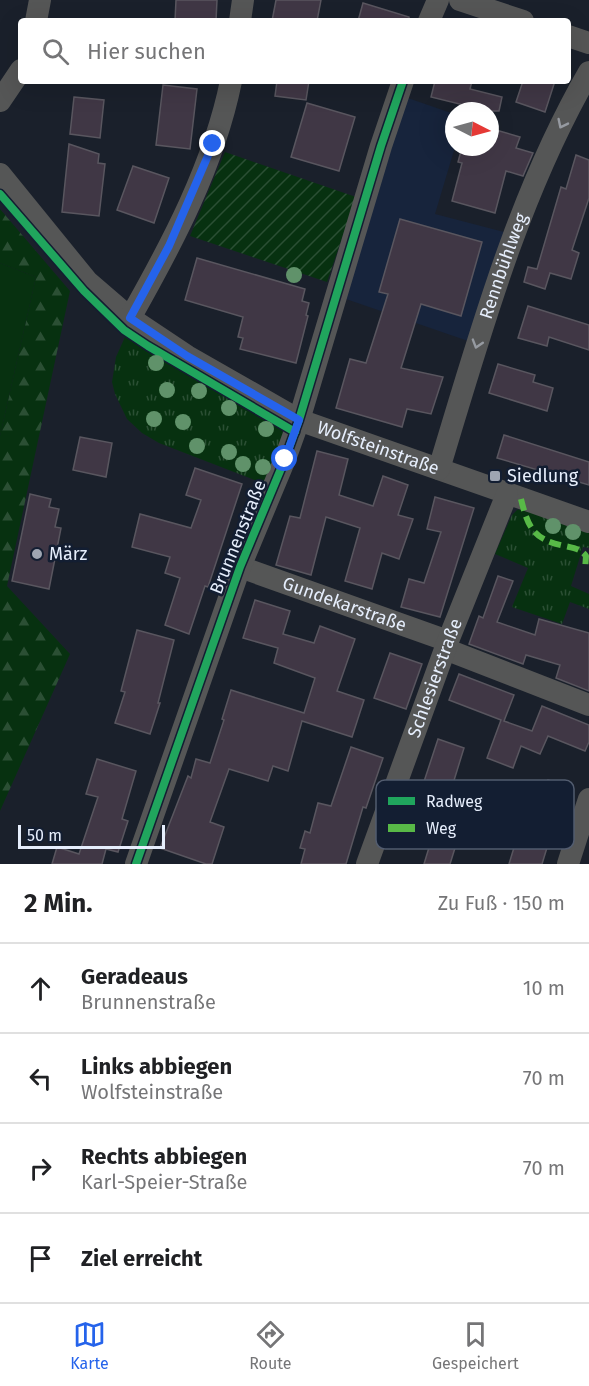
<!DOCTYPE html>
<html lang="de">
<meta charset="utf-8">
<style>
:root{--surface:#fff;--page:#f6f6f6;--text:#202124;--muted:#757577;--line:#e0e0e0;--accent:#2563eb}
body{margin:0;font-family:"Fira Sans",sans-serif;background:var(--page);color:var(--text)}
.compass{position:absolute;left:445px;top:102px;width:54px;height:54px;border-radius:50%;background:var(--surface);box-shadow:0 6px 24px #0002;rotate:96deg}
.scale{position:absolute;left:18px;bottom:15px;width:147px;box-sizing:border-box;padding-left:6px;border:3px solid #e6eefc;border-top:0;font-size:16px;line-height:21px;white-space:nowrap;color:#e6eefc;-webkit-text-stroke:4px #131e32;paint-order:stroke}
.stop{position:absolute;width:18px;height:18px;margin:-14px;border:4px solid #2563eb;border-radius:50%;background:#fff}
.stop.end{background:#2563eb;border-color:#fff;box-shadow:0 2px 6px #0008}
.list{margin:0;padding:0;list-style:none}
h2{display:flex;justify-content:space-between;align-items:center;height:78px;margin:0;padding:0 24px;font-size:26px}
h2 small{font-size:20px;font-weight:400;color:var(--muted)}
.list li{display:grid;grid-template-columns:39px 1fr auto;gap:18px;align-items:center;box-sizing:border-box;height:90px;padding:0 24px;border-top:2px solid var(--line)}
.list b{display:block;font-size:22px;white-space:nowrap}
.list p{margin:0;font-size:20px;white-space:nowrap;color:var(--muted)}
.list em{font-size:20px;font-style:normal;color:var(--muted)}
.icon{flex:none;width:33px;height:33px;fill:none;stroke:currentColor;stroke-width:2;stroke-linecap:round;stroke-linejoin:round}
.map{position:relative;flex:none;width:589px;height:864px;overflow:hidden}
.search{position:absolute;background:var(--surface);box-shadow:0 6px 24px #0002;left:18px;right:18px;top:18px;height:66px;display:flex;align-items:center;gap:15px;box-sizing:border-box;padding:0 21px;border-radius:6px;color:var(--muted);font-size:22px}
.sheet{height:438px;background:var(--surface)}
nav{display:flex;justify-content:space-around;align-items:center;box-sizing:border-box;height:84px;border-top:2px solid var(--line);background:var(--surface);font-size:16px;color:var(--muted)}
nav a{display:grid;justify-items:center;gap:3px}
nav .on{color:var(--accent)}
.map>svg:first-child{display:block}
</style>
<div class="map">
<svg width="589" height="864" viewBox="0 0 589 864">
<defs>
<pattern id="grass-tufts" width="24" height="20" patternUnits="userSpaceOnUse" patternTransform="scale(1.5)"><rect width="24" height="20" fill="#073110"/><path d="M3 7l-1-3M5 7V3M7 7l1-3M15 17l-1-3M17 17v-4M19 17l1-3" fill="none" stroke="#2b4f34"/></pattern>
<pattern id="forest-firs" width="22" height="20" patternUnits="userSpaceOnUse" patternTransform="scale(1.5)"><rect width="22" height="20" fill="#073110"/><path d="M5 1l3.5 6h-7zM16 11l3.5 6h-7z" fill="#2b4f34"/></pattern>
<pattern id="garden-furrows" width="10" height="10" patternUnits="userSpaceOnUse" patternTransform="scale(1.5)"><rect width="10" height="10" fill="#073110"/><path d="M-1 1l2-2M0 10L10 0M9 11l2-2" fill="none" stroke="#2b4f34"/></pattern>
</defs>
<rect width="100%" height="100%" fill="#1a202b"/>
<path fill="#17243c" d="M405,97L454,114L455,147L435,214L504,232L471,342L343,298Z"/>
<g fill="url(#grass-tufts)">
<path d="M125,337L282,430L283,433L265,484L159,443L142,433L127,419L115,394L112,382L116,357Z"/>
<path d="M522,509L589,530V548L583,547L571,586L589,594V609L570,602L562,624L512,607L528,568L495,554L512,515L517,510Z"/>
</g>
<path fill="url(#forest-firs)" d="M0,209L70,291L7,586L70,654L0,811V436L36,277L0,263Z"/>
<path fill="url(#garden-furrows)" d="M225,152L356,197L327,282L190,236Z"/>
<path fill="#073110" d="M0,263L36,277L0,436Z"/>
<g fill="#403745" stroke="#59565f" stroke-width="1.5">
<path d="M176,0H217L216,21H175Z"/>
<path d="M276,0H321L317,21H272Z"/>
<path d="M363,3L409,17V21H358Z"/>
<path d="M277,81H309L306,100L275,96Z"/>
<path d="M435,81H472L470,89L502,97L499,111H471L472,107L431,97Z"/>
<path d="M523,81H555L545,112L516,102Z"/>
<path d="M163,85L197,89L190,149L156,145Z"/>
<path d="M74,97L104,100L100,138L70,134Z"/>
<path d="M307,103L355,117L339,171L291,157Z"/>
<path d="M496,130L520,137L516,148L533,153L523,176L506,171L495,213L452,201L462,163L458,162L462,147H491Z"/>
<path d="M69,144L99,154L98,163L105,164L99,216L62,212Z"/>
<path d="M576,155L589,160V198L572,250L579,253L571,279L550,273L545,289L524,282L528,267L537,269L561,187L566,189Z"/>
<path d="M133,166L169,178L154,223L117,210Z"/>
<path d="M400,219L482,242L461,316L421,304L401,368L443,377L431,414L407,409L402,427L336,408L350,359L366,363L388,294L379,292Z"/>
<path d="M197,258L305,289L302,301L309,303L306,315L308,316L296,363L240,349L243,338L238,337L243,317L185,300Z"/>
<path d="M528,306L589,325V350L549,337L547,346L518,338Z"/>
<path d="M498,364L535,375L533,382L553,388L547,411L489,393Z"/>
<path d="M504,435L589,462V485L497,458Z"/>
<path d="M80,437L112,443L106,477L73,470Z"/>
<path d="M317,451L348,459L339,495L373,506L383,476L408,485L398,515L413,519L399,559L382,553L372,589L345,581L360,528L326,517L311,575L276,565L290,516L300,518Z"/>
<path d="M195,468L242,484L208,587L205,586L189,634L165,625L180,578L165,573L170,557L132,547L140,514L191,528L201,500L186,495Z"/>
<path d="M30,494L51,499L49,507L59,509L55,527L61,528L49,589L12,581Z"/>
<path d="M435,497L474,508L440,617L401,607L409,579L424,583L441,532L427,529Z"/>
<path d="M498,576L513,581L497,622L535,635L539,619L589,633V691L556,678L560,665L526,655L523,664L469,644L479,616L483,618Z"/>
<path d="M255,600L290,611L283,634L314,643L320,626L355,639L337,691L364,700L352,737L302,721L288,771L273,766L268,781L229,769L210,822L224,827L212,864H206L160,848L188,776L191,778L196,759L210,763L224,720L222,719L231,690L304,713L315,678L274,663L278,648L243,638Z"/>
<path d="M137,630L174,640L158,703H160L150,734L115,723L125,692L121,691Z"/>
<path d="M390,653L422,664L406,709L374,698Z"/>
<path d="M459,674L514,695L504,721L532,731L542,706L589,725V742L585,751L548,736L540,754L521,746L513,768L487,758L501,720L449,700Z"/>
<path d="M438,739L464,748L439,829L411,821Z"/>
<path d="M351,747L383,758L366,808L363,807L346,864H301L305,849L300,848L305,831L310,833L318,803L331,806Z"/>
<path d="M97,759L136,771L122,819L128,821L118,852L106,849L102,864H52L57,847L79,854L98,797L86,794Z"/>
<path d="M548,780L570,787L565,804L561,802L542,864H509L526,808L539,812Z"/>
<path d="M431,841L455,848L450,864H424Z"/>
</g>
<g fill="none" stroke-linecap="round" stroke-linejoin="round">
<g stroke="#555656" stroke-width="22">
<path d="M460,0L523,21"/>
<path d="M36,21L40,0"/>
<path d="M240,21L243,0"/>
<path d="M429,21L438,0"/>
<path d="M568,36L589,43"/>
<path d="M0,101L21,70"/>
<path id="s1" d="M0,174L87,281L130,318L187,356L299,420L589,522"/>
<path d="M130,318C172,244 214,165 231,81"/>
<path id="s2" d="M439,469C480,334 518,195 589,72"/>
<path id="s3" d="M240,567L448,641"/>
<path d="M445,649L589,705"/>
<path d="M136,864L240,567L285,459L299,420L381,146L403,81"/>
<path id="s4" d="M367,864L448,641L507,494"/>
<path d="M568,864L589,799"/>
</g>
<path stroke="#58b947" stroke-width="6" stroke-dasharray="12 6" stroke-linecap="butt" d="M521,499C528,528 534,540 565,546C574,548 581,549 586,556L585,570"/>
<defs>
<g id="cycleway">
<path d="M0,194L84,291L124,330L148,346L295,432"/>
<path d="M136,864L240,567L285,459L299,420L381,146L403,81"/>
</g>
</defs>
<use href="#cycleway" stroke="#131e32" stroke-width="11"/>
<use href="#cycleway" stroke="#20a55d" stroke-width="8"/>
</g>
<g fill="#60926a">
<circle cx="294" cy="275" r="8"/>
<circle cx="156" cy="363" r="8"/>
<circle cx="167" cy="390" r="8"/>
<circle cx="199" cy="391" r="8"/>
<circle cx="229" cy="408" r="8"/>
<circle cx="154" cy="419" r="8"/>
<circle cx="183" cy="422" r="8"/>
<circle cx="266" cy="429" r="8"/>
<circle cx="197" cy="446" r="8"/>
<circle cx="229" cy="452" r="8"/>
<circle cx="243" cy="464" r="8"/>
<circle cx="263" cy="467" r="8"/>
<circle cx="553" cy="526" r="8"/>
<circle cx="573" cy="532" r="8"/>
</g>
<defs><path id="oneway-chevron" d="M-2-3.5L2.5 0L-2 3.5" fill="none" stroke-width="1.6" stroke-linecap="round" stroke-linejoin="round" transform="scale(1.5)"/></defs>
<g stroke="#969aa1">
<use href="#oneway-chevron" transform="translate(562 124) rotate(116)"/>
<use href="#oneway-chevron" transform="translate(477 344) rotate(107)"/>
</g>
<g fill="none" stroke-linecap="round" stroke-linejoin="round">
<path stroke="#2563eb" stroke-width="8" d="M213,144L169,246L130,318L187,356L299,420L285,459"/>
</g>
<g fill="#9fa6b3" stroke="#131e32" stroke-width="2">
<rect x="489" y="470" width="12" height="12" rx="3"/>
<circle cx="37" cy="554" r="6"/>
</g>
<g text-anchor="middle" stroke-width="5" stroke-linejoin="round" paint-order="stroke">
<g font-size="18" fill="#e6eefc" stroke="#131e32">
<text dy="6" stroke="none"><textPath href="#s2" startOffset="213">Rennbühlweg</textPath></text>
<text dy="6" stroke="none"><textPath href="#s1" startOffset="476">Wolfsteinstraße</textPath></text>
<text transform="translate(238 537) rotate(-68)" y="6">Brunnenstraße</text>
<text dy="6" stroke="none"><textPath href="#s3" startOffset="111">Gundekarstraße</textPath></text>
<text dy="6" stroke="none"><textPath href="#s4" startOffset="198">Schlesierstraße</textPath></text>
</g>
<g font-size="18" fill="#e6eefc" stroke="#131e32" text-anchor="start">
<text x="507" y="482">Siedlung</text>
<text x="49" y="560">März</text>
</g>
</g>
<rect x="376" y="780" width="198" height="69" rx="9" fill="#131e32" stroke="#525c6f" stroke-width="1.5"/>
<rect x="388" y="797" width="27" height="8" fill="#20a55d"/>
<rect x="388" y="824" width="27" height="8" fill="#58b947"/>
<g font-size="16" fill="#e6eefc">
<text x="426" y="807">Radweg</text>
<text x="426" y="834">Weg</text>
</g>
</svg>
<svg class="compass" viewBox="-18 -18 36 36"><path d="M0-13l5 13h-10z" fill="#e53935"/><path d="M0 13l5-13h-10z" fill="#757577"/></svg>
<div class="scale">50 m</div>
<div class="stop" style="left:285px;top:459px"></div>
<div class="stop end" style="left:213px;top:144px"></div>
<div class="search"><svg class="icon" aria-label="search" viewBox="0 0 24 24"><circle cx="10" cy="10" r="6"/><path d="M15 15l6 6"/></svg>Hier suchen</div>
</div>
<section class="sheet">
<h2>2 Min.<small>Zu Fuß · 150 m</small></h2>
<ul class="list">
<li><svg class="icon" aria-label="ahead" viewBox="0 0 24 24"><path d="M12 20V5M6 11l6-6 6 6"/></svg><div><b>Geradeaus</b><p>Brunnenstraße</p></div><em>10 m</em></li>
<li><svg class="icon" aria-label="left" viewBox="0 0 24 24"><path d="M17 20v-9H6M10 6l-5 5 5 5"/></svg><div><b>Links abbiegen</b><p>Wolfsteinstraße</p></div><em>70 m</em></li>
<li><svg class="icon" aria-label="right" viewBox="0 0 24 24"><path d="M7 20v-9h11M14 6l5 5-5 5"/></svg><div><b>Rechts abbiegen</b><p>Karl-Speier-Straße</p></div><em>70 m</em></li>
<li><svg class="icon" aria-label="arrive" viewBox="0 0 24 24"><path d="M6 21V4h12l-3 4 3 4H6"/></svg><div><b>Ziel erreicht</b></div></li>
</ul>
</section>
<nav>
<a class="on"><svg class="icon" aria-label="map" viewBox="0 0 24 24"><path d="M3 6l6-2 6 2 6-2v14l-6 2-6-2-6 2zM9 4v14M15 6v14"/></svg>Karte</a>
<a><svg class="icon" aria-label="directions" viewBox="0 0 24 24"><path d="M12 3l9 9-9 9-9-9zM9 14v-3h6M13 9l2 2-2 2"/></svg>Route</a>
<a><svg class="icon" aria-label="saved" viewBox="0 0 24 24"><path d="M7 4h10v16l-5-4-5 4z"/></svg>Gespeichert</a>
</nav>
